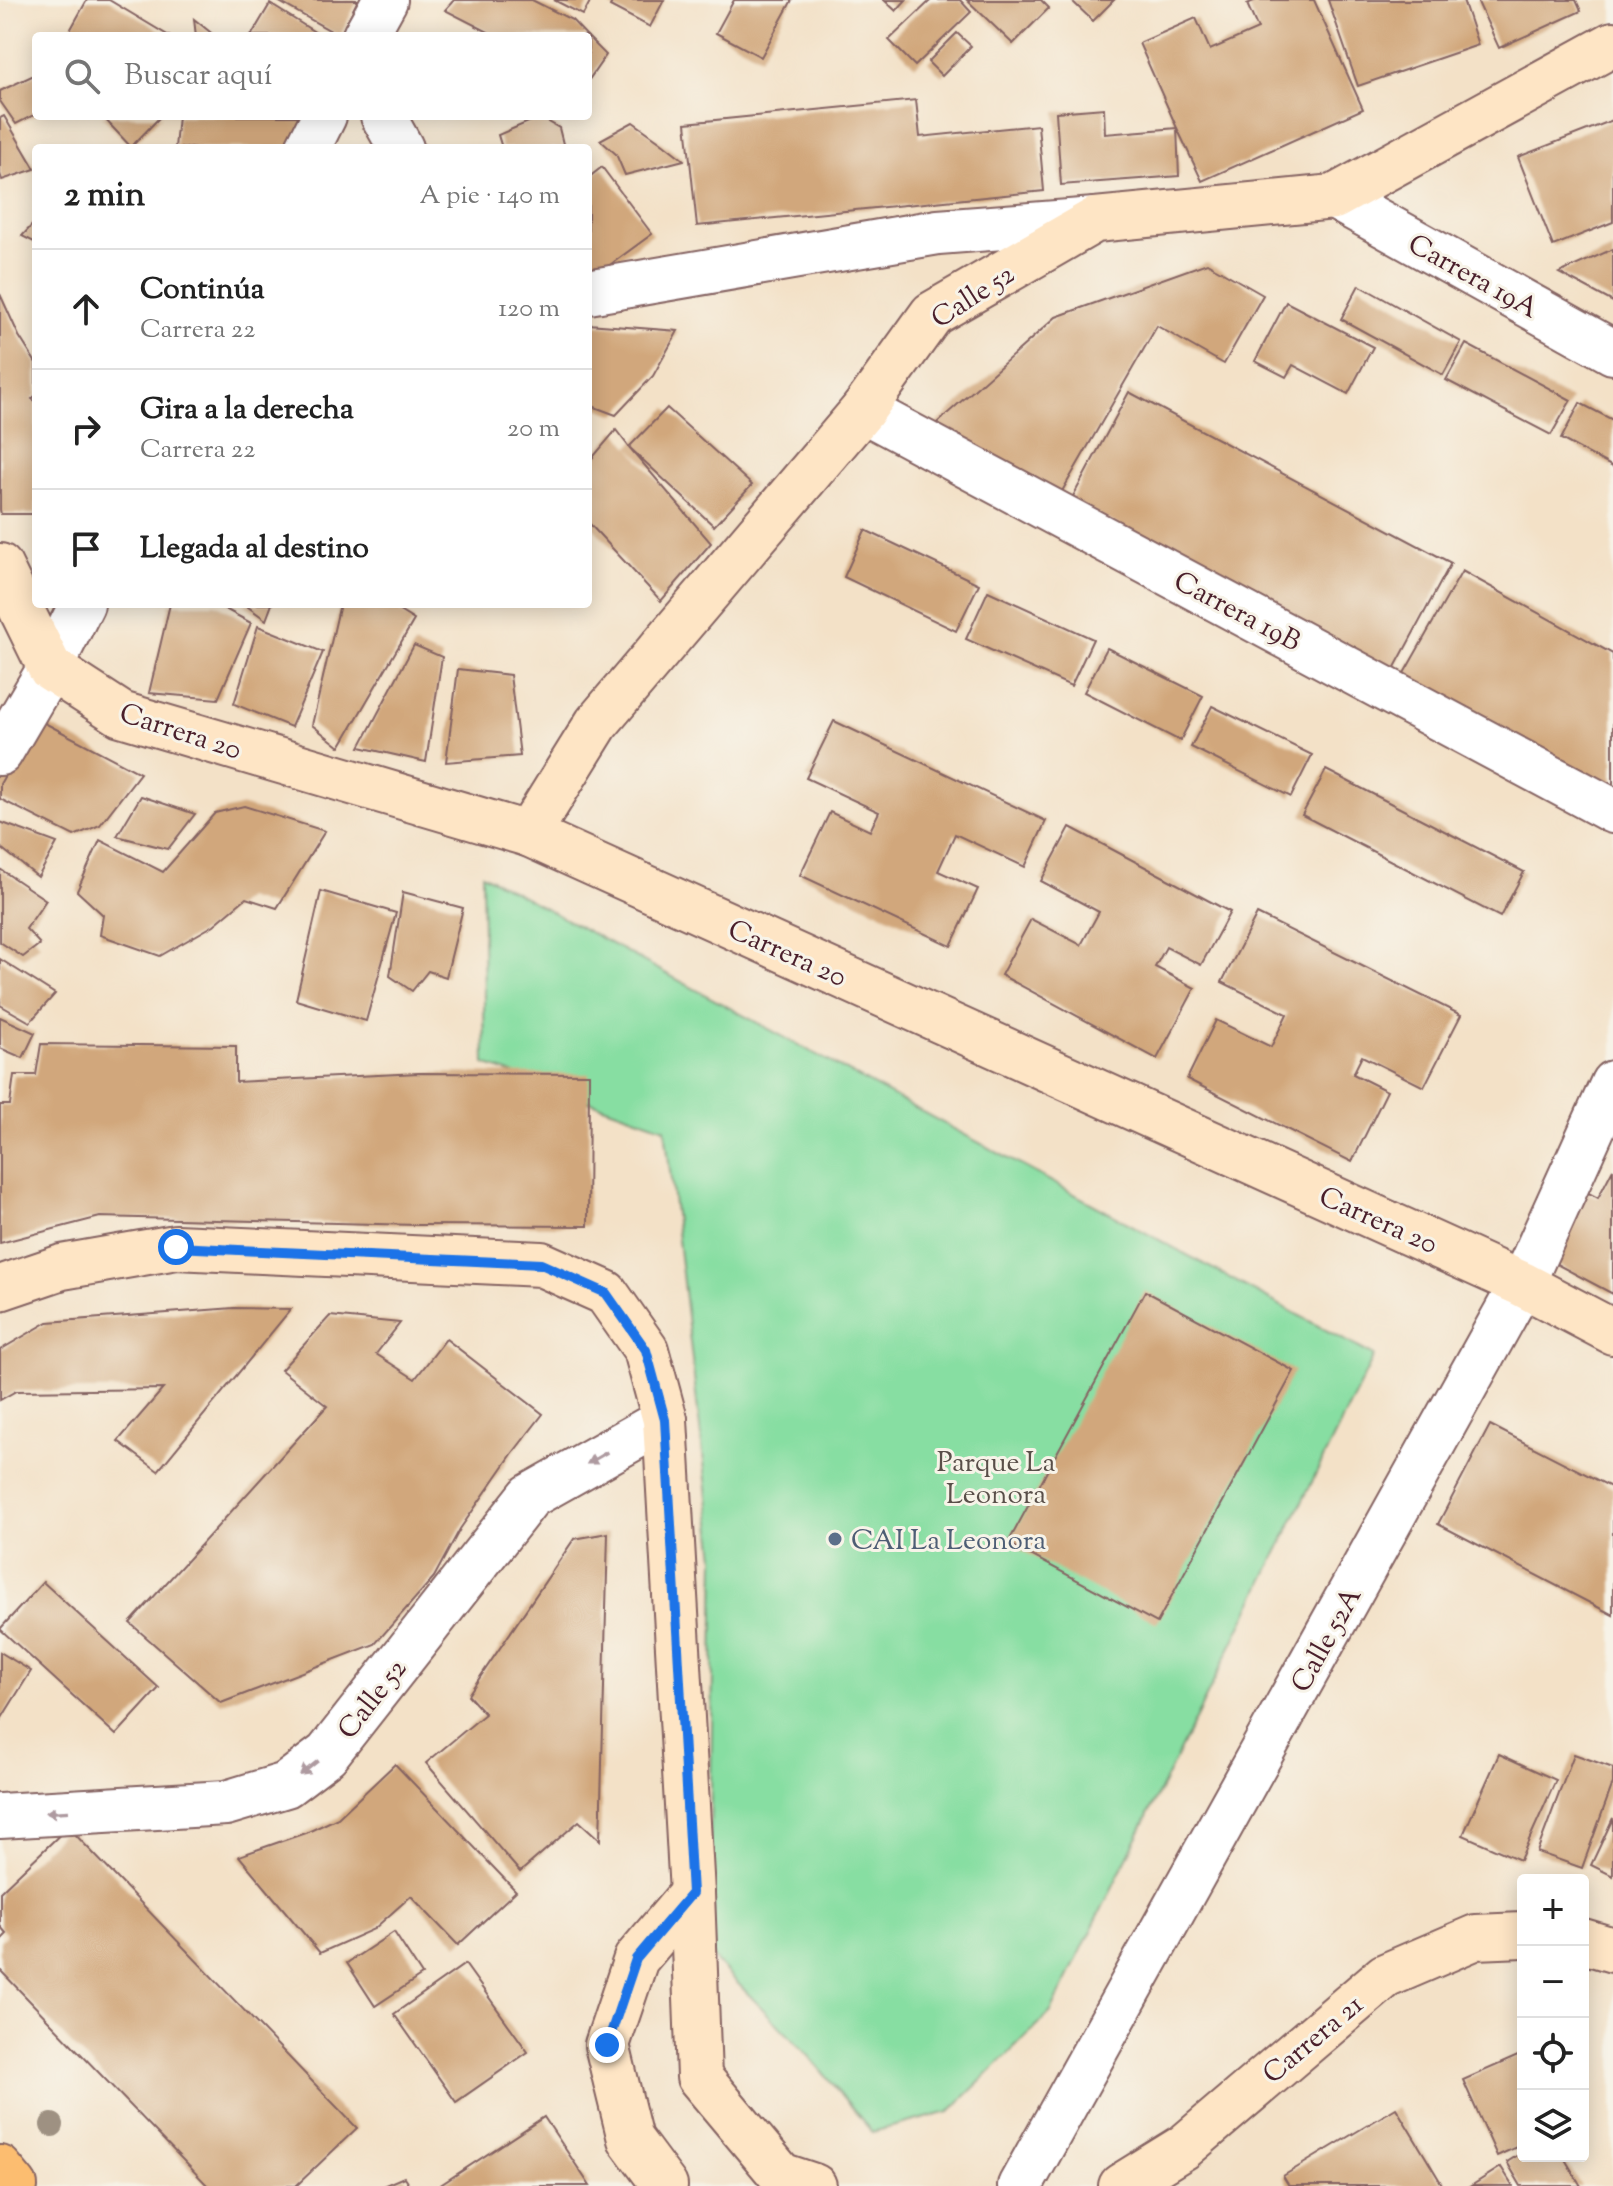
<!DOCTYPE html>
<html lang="es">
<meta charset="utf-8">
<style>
:root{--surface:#fff;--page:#f6f6f6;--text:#222;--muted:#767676;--line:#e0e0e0}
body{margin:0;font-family:"Sorts Mill Goudy",serif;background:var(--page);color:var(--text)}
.controls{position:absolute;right:24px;bottom:24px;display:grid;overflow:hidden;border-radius:8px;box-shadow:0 4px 20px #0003}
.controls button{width:72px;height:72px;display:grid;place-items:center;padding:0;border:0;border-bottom:2px solid var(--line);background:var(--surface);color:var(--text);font:40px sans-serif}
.stop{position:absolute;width:24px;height:24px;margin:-18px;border:6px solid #1a73e8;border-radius:50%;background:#fff}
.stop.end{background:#1a73e8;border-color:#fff;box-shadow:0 2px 8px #0008}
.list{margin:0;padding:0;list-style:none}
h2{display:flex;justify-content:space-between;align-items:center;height:104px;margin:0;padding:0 32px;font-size:34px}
h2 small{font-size:26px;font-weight:400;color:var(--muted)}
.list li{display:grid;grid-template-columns:52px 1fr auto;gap:24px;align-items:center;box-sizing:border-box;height:120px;padding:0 32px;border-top:2px solid var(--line)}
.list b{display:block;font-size:30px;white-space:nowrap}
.list p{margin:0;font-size:26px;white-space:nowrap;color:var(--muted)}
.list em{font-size:26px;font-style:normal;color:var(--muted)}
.icon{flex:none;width:44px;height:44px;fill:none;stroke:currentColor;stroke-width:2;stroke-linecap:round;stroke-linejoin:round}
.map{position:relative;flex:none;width:1613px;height:2186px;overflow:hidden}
.search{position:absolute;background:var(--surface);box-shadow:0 4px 20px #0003;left:32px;top:32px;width:560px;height:88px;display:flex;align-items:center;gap:20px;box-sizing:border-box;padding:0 28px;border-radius:8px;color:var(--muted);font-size:30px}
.panel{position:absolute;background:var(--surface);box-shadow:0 4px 20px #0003;left:32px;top:144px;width:560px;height:464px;border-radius:8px}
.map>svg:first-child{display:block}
</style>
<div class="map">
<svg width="1613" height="2186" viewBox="0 0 1613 2186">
<rect width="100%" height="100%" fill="#f7f3e8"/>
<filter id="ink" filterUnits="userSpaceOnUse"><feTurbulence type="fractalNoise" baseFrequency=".0125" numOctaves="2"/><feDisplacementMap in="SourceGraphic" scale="16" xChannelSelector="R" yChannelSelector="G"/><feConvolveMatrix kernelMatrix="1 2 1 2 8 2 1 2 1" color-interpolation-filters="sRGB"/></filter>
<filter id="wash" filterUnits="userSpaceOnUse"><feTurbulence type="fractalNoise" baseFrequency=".006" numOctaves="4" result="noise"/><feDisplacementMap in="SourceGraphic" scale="32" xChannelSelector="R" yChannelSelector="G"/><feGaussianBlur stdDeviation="1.8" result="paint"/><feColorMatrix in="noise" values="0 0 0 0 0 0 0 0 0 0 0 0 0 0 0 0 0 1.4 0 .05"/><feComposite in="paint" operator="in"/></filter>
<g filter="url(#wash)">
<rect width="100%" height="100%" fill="#f3e1c7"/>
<path fill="#87dea2" stroke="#687e66" stroke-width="2" d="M482,874L1374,1356L1051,2012L949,2112L872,2132L810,2057L708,1953L715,1557L665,1128L485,1064Z"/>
<g id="blocks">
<g fill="#d1a77b">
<path d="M87,0H109L169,36H67Z"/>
<path d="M276,0H358L340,36Z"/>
<path d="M454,0H532L572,20L587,36H496L445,10Z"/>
<path d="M554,0H591L583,15Z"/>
<path d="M613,0H664L650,27L610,6Z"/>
<path d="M734,0H792L761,57L716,33Z"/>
<path d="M884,0H906L896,11Z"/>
<path d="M931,0H960L971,12L915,66L889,40Z"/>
<path d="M967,0H1041L1049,8L1013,44Z"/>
<path d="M1071,0H1114L1093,21Z"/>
<path d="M1256,0H1314L1363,109L1202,181L1177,128L1179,176L1061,185L1056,112L1104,108L1105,134L1177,128L1139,43L1196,18L1210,50L1258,29L1247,4Z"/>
<path d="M1328,0H1463L1478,45L1358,86Z"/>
<path d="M1477,0H1576L1581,11L1499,48Z"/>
<path d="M270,4L321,36H251Z"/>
<path d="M194,19L215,36H196Z"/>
<path d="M957,33L971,46L942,76L928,62Z"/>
<path d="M588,37L606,55L588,81Z"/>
<path d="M36,74V114L16,124L0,101V91Z"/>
<path d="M916,100L920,137L1038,125L1044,191L697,226L686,123Z"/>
<path d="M4,116L35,169L2,180L0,174V118Z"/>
<path d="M102,116H161L131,147Z"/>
<path d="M178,116H312L289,148H175Z"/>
<path d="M540,117L559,128L564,148H502L498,135Z"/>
<path d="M1613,120V222L1553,246L1518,157Z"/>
<path d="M633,122L661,142L684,160L625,175L616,154L600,140Z"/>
<path d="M602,167L652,234L588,281V178Z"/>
<path d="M36,221V243L22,236Z"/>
<path d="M1613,249V302L1559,273Z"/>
<path d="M1207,263L1263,295L1224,364L1157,326L1057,500L930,429L1056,317Z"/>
<path d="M1359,285L1461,342L1443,375L1341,319Z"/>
<path d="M0,294L19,336L36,363V395L32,399L36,402V514H1L0,510Z"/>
<path d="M1286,302L1373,347L1348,394L1293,365L1286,377L1255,361Z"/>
<path d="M588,324L678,331L653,376L616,415L592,406L588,411Z"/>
<path d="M1466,344L1571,400L1551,435L1446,380Z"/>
<path d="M1129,392L1451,563L1393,671L1071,500Z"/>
<path d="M1580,403L1613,420V467L1561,439Z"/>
<path d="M667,408L752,485L714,526L629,447L711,543L661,601L588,522V463L616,430L629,447Z"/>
<path d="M865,530L979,584L956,631L844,577Z"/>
<path d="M1462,571L1613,654V791L1403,675Z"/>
<path d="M988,591L1093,639L1071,686L966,639Z"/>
<path d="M170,604H216L251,623L218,699L149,693Z"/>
<path d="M244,604H272L266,620Z"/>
<path d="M340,604H388L414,620L340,747L312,725Z"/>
<path d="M258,626L323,652L291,727L234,704Z"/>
<path d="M414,645L442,657L426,762L360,747Z"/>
<path d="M1107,648L1203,696L1180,741L1084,692Z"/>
<path d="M458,669L510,675L520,756L446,762Z"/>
<path d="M1212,706L1312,755L1291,797L1191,747Z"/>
<path d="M37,719L140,773L100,825L74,836L0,799V784Z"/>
<path d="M834,721L1046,821L1025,867L955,834L938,871L978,889L951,946L800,875L830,812L870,831L879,812L806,778Z"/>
<path d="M1326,770L1524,872L1500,917L1302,815Z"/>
<path d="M141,796L195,814L168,849L117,836Z"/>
<path d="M244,806L325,831L277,908L246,898L214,925L160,956L100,935L103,915L77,891L100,840L163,872L215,813Z"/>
<path d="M0,822L57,843L38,877L0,847Z"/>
<path d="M1070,827L1230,912L1201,965L1166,947L1155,967L1195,988L1157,1059L1001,975L1031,919L1081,945L1099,912L1041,881Z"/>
<path d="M0,869L46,900L26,929L40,944L23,957L0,942Z"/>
<path d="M321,891L396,913L366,1021L296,1000Z"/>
<path d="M403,892L463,908L446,977L428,971L412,991L390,976Z"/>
<path d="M1257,914L1461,1015L1424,1087L1362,1056L1353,1074L1387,1091L1352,1162L1187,1079L1216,1020L1271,1047L1287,1014L1222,982Z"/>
<path d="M0,959L55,994L30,1022L0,1005Z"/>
<path d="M0,1017L35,1033L23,1058L0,1048Z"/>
<path d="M41,1044L236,1046V1082L419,1073L589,1074L588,1226L418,1225L100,1217L0,1243V1105H10L14,1075H36Z"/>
<path d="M1613,1169V1294L1545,1258L1581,1189L1598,1198Z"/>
<path d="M1145,1291L1294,1371L1157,1623L1008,1543Z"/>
<path d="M234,1308L291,1309L158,1471L118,1441L163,1389L16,1391L0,1400V1350L48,1322Z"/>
<path d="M330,1316L400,1323L376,1354L415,1379L446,1339L543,1414L512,1454L460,1529L434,1577L375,1644L221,1703L130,1623L327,1406L281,1370Z"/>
<path d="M1490,1425L1613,1488V1615L1438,1524Z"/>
<path d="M608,1533L600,1840L579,1821L520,1872L426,1763L485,1714L468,1695L574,1539Z"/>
<path d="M43,1582L159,1688L116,1735L0,1629Z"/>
<path d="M0,1652L31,1671L0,1721Z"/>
<path d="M1499,1754L1556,1780L1520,1860L1463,1835Z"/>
<path d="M1574,1754L1613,1768V1783L1582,1868L1537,1852Z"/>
<path d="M395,1764L516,1891L458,1945L411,1896L374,1929L320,1953L239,1856L308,1832L338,1818Z"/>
<path d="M1613,1818V1876L1591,1865Z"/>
<path d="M68,1827L357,2128L296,2186H208L0,1970V1941L7,1934L0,1926V1892Z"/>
<path d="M394,1932L422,1975L375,2006L347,1963Z"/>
<path d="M465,1964L528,2052L456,2102L394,2014Z"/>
<path d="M1520,2055L1523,2062V2144L1497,2156L1463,2080Z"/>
<path d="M1396,2108L1443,2186H1289L1283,2176Z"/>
<path d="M544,2117L590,2186H439Z"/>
<path d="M1523,2152V2156H1563L1581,2186H1521L1507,2162Z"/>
<path d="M1501,2167L1513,2186H1471Z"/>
<path d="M404,2177L410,2186H383Z"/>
</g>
</g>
</g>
<g filter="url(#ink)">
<use href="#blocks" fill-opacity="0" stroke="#856362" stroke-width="2"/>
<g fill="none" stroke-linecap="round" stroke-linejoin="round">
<defs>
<g id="street">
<path d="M365,36L385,0"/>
<path d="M383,116L401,148"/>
<path d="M308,148L324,116"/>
<path d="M1334,197L1613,352"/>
<path d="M588,292L938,232L1095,220"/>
<path d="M863,410L1613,811"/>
<path d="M0,753L50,668L82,604"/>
<path d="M0,1816L226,1803L286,1785L327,1754L530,1496L665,1420"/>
<path d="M1020,2186L1522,1284L1613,1083"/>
</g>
<g id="secondary">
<path d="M0,566L50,668L121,714L528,834L1522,1284L1613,1332"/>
<path d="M528,834L597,723L863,410L932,314L1095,220L1334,197L1613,44"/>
<path d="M0,1288L62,1267L176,1247L541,1264L606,1293L646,1350L665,1420L692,1893L699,2077L781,2175L814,2186"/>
<path d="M1583,1941L1613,1950"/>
<path d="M665,2186L630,2139L607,2045L636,1959L692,1893"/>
<path d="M1121,2186L1184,2147L1385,1976L1476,1937L1523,1935"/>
</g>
<path id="primary" d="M0,2168L15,2186"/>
</defs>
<use href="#street" stroke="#856362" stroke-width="48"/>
<use href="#secondary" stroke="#856362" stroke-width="48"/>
<use href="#primary" stroke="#856362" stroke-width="48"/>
<use href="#street" stroke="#fff" stroke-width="44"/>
<use href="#secondary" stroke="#fee5c5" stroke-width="44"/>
<use href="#primary" stroke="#fcbd6f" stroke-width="44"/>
</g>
<circle fill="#9e9182" cx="52" cy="2125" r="12"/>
<defs><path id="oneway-solid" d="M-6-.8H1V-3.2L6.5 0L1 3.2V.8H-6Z" transform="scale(2)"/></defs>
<g fill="#ae9aa0">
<use href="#oneway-solid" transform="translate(597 1458) rotate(150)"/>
<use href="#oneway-solid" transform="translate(309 1768) rotate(142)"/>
<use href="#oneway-solid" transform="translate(57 1812) rotate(177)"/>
</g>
</g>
<g fill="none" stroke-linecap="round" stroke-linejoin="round" filter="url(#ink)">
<path stroke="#1a73e8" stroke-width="10" d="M176,1247L541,1264L606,1293L646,1350L665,1420L692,1893L636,1959L607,2045"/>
</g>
<circle fill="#5c6f8a" stroke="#f7f3e8" stroke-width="3" cx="835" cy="1539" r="8"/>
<g text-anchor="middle" stroke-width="6" stroke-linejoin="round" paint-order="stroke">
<g font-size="28" fill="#4a1f2b" stroke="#f7f3e8">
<text transform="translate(1474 275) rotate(29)" y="10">Carrera 19A</text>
<text transform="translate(972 295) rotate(-33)" y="10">Calle 52</text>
<text transform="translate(1238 610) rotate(28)" y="10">Carrera 19B</text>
<text transform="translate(181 730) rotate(18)" y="10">Carrera 20</text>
<text transform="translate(788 952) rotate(24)" y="10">Carrera 20</text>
<text transform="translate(1379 1219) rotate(24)" y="10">Carrera 20</text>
<text transform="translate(1325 1639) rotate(-61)" y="10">Calle 52A</text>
<text transform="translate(371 1698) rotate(-52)" y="10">Calle 52</text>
<text transform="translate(1312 2038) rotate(-40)" y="10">Carrera 21</text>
</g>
<g font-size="28" fill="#594f49" stroke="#f7f3e8">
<text x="996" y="1471">Parque La<tspan x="996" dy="32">Leonora</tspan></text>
</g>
<g font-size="28" fill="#4e5e75" stroke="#f7f3e8" text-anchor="start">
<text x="851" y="1549">CAI La Leonora</text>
</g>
</g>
</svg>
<div class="controls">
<button>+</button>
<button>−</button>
<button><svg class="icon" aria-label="locate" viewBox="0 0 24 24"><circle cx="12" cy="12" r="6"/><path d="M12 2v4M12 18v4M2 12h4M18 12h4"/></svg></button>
<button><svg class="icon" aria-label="layers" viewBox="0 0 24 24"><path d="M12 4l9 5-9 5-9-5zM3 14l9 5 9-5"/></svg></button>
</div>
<div class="stop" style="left:176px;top:1247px"></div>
<div class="stop end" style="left:607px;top:2045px"></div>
<div class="search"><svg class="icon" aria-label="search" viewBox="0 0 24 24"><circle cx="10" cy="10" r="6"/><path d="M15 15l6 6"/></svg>Buscar aquí</div>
<section class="panel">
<h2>2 min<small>A pie · 140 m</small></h2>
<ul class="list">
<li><svg class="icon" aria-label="ahead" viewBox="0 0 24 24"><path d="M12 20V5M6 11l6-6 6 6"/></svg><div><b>Continúa</b><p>Carrera 22</p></div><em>120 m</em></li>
<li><svg class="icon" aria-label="right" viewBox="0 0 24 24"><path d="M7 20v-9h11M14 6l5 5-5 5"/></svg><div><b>Gira a la derecha</b><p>Carrera 22</p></div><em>20 m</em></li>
<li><svg class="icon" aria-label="arrive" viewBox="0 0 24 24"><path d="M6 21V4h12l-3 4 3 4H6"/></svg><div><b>Llegada al destino</b></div></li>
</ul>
</section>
</div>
